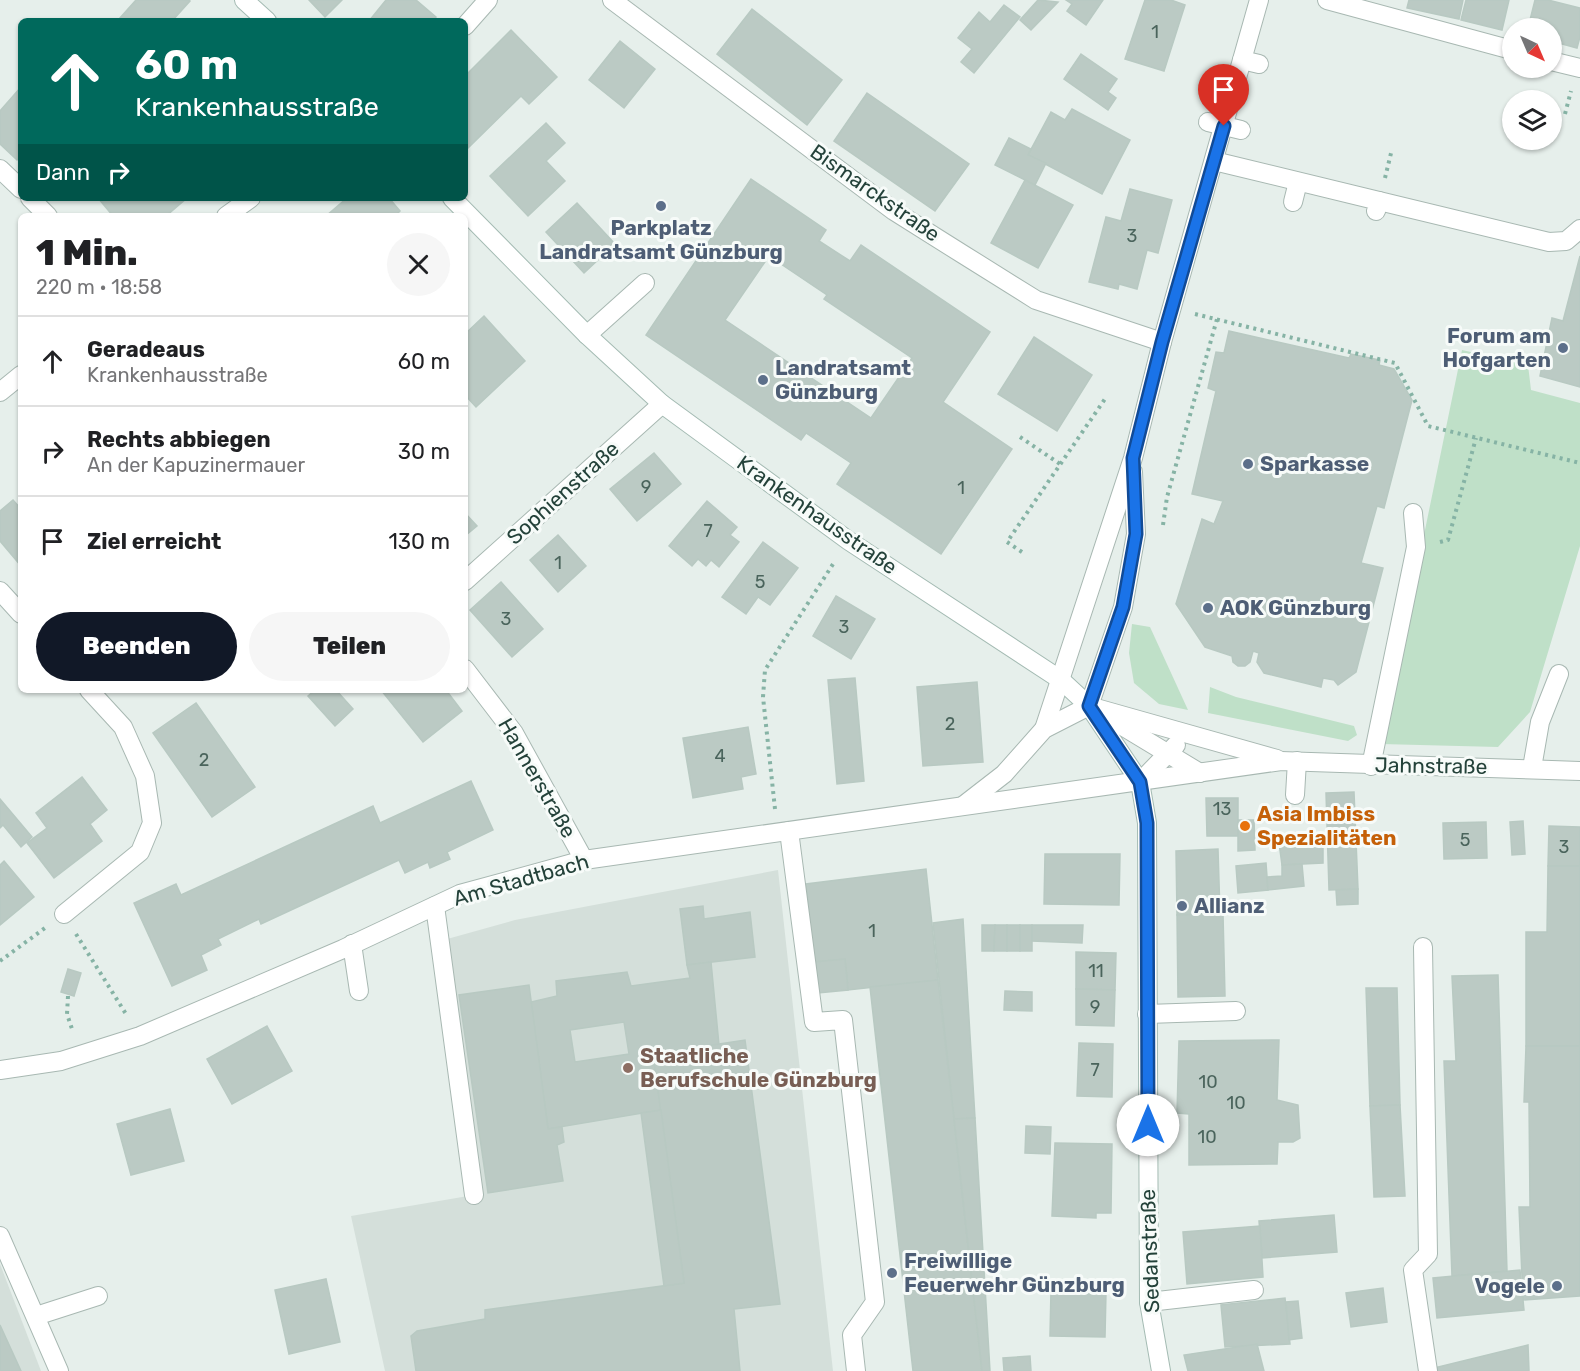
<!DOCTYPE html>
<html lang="de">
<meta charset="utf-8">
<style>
:root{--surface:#fff;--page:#f6f6f6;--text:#202124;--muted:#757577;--line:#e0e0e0;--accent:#111827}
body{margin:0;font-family:Rubik,sans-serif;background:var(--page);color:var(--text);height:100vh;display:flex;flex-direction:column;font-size:22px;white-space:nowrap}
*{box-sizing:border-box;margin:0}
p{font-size:20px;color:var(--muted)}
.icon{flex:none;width:33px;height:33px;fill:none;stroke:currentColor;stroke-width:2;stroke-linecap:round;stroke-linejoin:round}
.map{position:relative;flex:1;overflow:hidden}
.sheet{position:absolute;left:18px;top:213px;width:450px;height:480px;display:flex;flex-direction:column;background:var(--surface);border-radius:9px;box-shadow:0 2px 4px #0004}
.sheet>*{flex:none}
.hud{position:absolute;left:18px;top:18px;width:450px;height:183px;border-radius:9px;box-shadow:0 2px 4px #0004;background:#00695c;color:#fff;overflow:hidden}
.needle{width:39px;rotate:136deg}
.buttons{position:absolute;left:1502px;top:18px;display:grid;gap:12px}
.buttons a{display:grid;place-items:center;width:60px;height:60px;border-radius:50%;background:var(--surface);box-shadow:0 2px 4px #0004;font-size:30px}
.pin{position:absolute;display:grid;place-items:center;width:51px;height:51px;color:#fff;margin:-62px -26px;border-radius:50% 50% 50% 0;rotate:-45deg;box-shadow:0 0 6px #0007}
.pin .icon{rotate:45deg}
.me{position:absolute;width:66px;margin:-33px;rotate:0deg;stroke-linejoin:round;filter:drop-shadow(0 0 4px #0008)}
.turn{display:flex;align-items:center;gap:21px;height:126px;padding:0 18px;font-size:27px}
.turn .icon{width:78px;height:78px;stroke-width:2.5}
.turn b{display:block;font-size:42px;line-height:51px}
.then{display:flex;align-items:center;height:57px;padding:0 18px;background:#0003;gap:12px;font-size:22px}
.round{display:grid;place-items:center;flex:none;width:63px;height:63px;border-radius:32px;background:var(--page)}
.overview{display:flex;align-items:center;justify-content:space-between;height:102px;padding:0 18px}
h1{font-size:36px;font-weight:800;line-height:45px}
.button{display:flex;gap:12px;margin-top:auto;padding:12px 18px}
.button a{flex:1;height:69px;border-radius:36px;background:var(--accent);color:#fff;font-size:24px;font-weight:800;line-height:69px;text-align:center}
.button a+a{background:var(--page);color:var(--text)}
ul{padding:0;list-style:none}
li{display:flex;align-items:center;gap:18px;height:90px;padding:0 18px;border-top:2px solid var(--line)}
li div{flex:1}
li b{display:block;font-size:22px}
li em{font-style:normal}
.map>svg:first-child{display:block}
.built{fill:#d4dfda}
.green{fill:#bfe0c8}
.building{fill:#bbcac4;stroke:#b8c9c2;stroke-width:1.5;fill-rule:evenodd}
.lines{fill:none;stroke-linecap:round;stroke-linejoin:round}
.lane-casing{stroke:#a8b8b2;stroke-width:20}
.street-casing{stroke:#a8b8b2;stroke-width:20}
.secondary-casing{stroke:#a4bbb3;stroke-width:20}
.path{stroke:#86b3a5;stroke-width:4;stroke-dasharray:3 4.5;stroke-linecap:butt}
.lane{stroke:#fff;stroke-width:18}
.street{stroke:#fff;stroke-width:18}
.secondary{stroke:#fff;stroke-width:18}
.route-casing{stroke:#114b97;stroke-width:15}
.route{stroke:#1a73e8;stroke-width:10}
.service-dot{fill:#5c6f8a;stroke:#f7fbf9;stroke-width:2}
.food-dot{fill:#e8710a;stroke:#f7fbf9;stroke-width:2}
.education-dot{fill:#8d6e63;stroke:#f7fbf9;stroke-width:2}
.labels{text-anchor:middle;stroke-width:6;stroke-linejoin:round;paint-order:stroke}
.number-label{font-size:18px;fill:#4a645c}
.street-label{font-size:21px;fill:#24423a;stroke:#f7fbf9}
.service-label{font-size:21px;font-weight:bold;fill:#4e5e75;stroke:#f7fbf9;text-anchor:start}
.food-label{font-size:21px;font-weight:bold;fill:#c56008;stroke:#f7fbf9;text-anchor:start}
.education-label{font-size:21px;font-weight:bold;fill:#785e54;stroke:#f7fbf9;text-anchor:start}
</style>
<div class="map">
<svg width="1580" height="1371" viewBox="0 0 1580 1371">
<rect width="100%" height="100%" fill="#e6efeb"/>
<g class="built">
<path d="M778,870L833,1371H385L351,1216L474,1195L440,941L515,920Z"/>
<path d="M0,1264L41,1371H0Z"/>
</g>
<g class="green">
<path d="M1462,350L1528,365L1531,390L1580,403V546L1530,712L1498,747L1381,744Z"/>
<path d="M1132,624L1150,627L1188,710L1159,704L1134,683L1129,653Z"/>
<path d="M1210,687L1236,697L1354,726L1357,735L1348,741L1208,713Z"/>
</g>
<g class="building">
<path d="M136,0H189L190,1L172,21H124L120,18Z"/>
<path d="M309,0H342L325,17Z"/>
<path d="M386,0H416L436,17L432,21H369Z"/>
<path d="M1038,0L1058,2L1031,30L1020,20Z"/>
<path d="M1066,0H1103L1086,25L1067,11L1072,4Z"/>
<path d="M1145,0H1171L1185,5L1164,71L1125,59Z"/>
<path d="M1409,0H1463L1459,19L1407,8Z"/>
<path d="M1466,0H1509L1502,30L1461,20Z"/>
<path d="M1535,0H1548L1580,8V37L1577,48L1551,41V28H1528Z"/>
<path d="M1004,5L1020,17L974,73L961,62L972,49L958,38L979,12L990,22Z"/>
<path d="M752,9L842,80L807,125L717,54Z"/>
<path d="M511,30L557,77L529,104L521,96L465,151V76Z"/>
<path d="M620,41L655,69L624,108L589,80Z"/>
<path d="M1081,54L1117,79L1108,92L1116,98L1108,110L1064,79Z"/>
<path d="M21,87V156L17,160L0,144V111Z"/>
<path d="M867,93L969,164L935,211L834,141Z"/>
<path d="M1072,109L1130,140L1102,194L1028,155L1051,112L1065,120Z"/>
<path d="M546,123L565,143L546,161L565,181L528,216L490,176Z"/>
<path d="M1009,138L1031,149L1028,155L1046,163L1035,185L995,165Z"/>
<path d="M751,179L826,230L819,241L850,261L861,245L990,332L943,402L1012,449L941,554L837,484L851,463L806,433L801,440L646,335ZM769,256L827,295L824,299L912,358L871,418L725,320Z"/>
<path d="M1025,180L1073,205L1038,268L991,243Z"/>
<path d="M1130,189L1172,200L1158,253L1147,250L1137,289L1119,284L1118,289L1089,282L1106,217L1121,221Z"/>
<path d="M98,198H187L166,216H113Z"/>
<path d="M347,198H389L400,211L395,216H326Z"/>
<path d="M577,203L615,244L584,273L546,232Z"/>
<path d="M1580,256V387L1540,376L1552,318L1563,321Z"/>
<path d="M484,316L525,361L476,407L465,395V334Z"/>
<path d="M1229,331L1349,358L1351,354L1380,360L1379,365L1394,369L1412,400L1384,508L1377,506L1361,563L1383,568L1356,672L1338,685L1334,680L1323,678L1321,687L1264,673L1257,662L1259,653L1253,651L1250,662L1245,666H1238L1233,662L1232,656L1205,647L1176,604L1202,519L1214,524L1223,501L1192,494L1216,391L1208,388L1216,352L1224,353Z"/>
<path d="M1034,337L1092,375L1057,431L998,394Z"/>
<path d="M654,453L681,484L637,521L610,489Z"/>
<path d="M13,500L21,509V566L0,541V511Z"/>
<path d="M707,501L737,527L730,535L739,542L719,567L711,560L706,566L698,559L692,566L669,546Z"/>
<path d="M465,513L477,526L465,536Z"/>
<path d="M558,535L586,566L558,592L530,560Z"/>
<path d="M763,542L798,568L770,605L758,597L746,614L722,597Z"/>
<path d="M501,582L543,629L512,657L470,610Z"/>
<path d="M836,596L875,619L851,659L813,636Z"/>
<path d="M855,678L864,781L837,784L828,680Z"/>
<path d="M977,682L983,762L923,766L917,687Z"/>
<path d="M315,690H336L353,709L335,726L308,696Z"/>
<path d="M381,690H446L462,711L423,742Z"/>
<path d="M196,703L255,787L212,817L153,733Z"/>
<path d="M748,727L756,774L741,777L743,789L693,798L683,738Z"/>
<path d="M82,777L107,810L90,824L102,841L54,878L27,843L47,828L36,813Z"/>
<path d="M471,781L493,830L447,852L450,859L430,868L428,862L405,873L399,860L261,924L259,919L218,939L221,945L201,955L207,970L172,986L134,903L176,884L181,895L373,806L380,823Z"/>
<path d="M1354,792L1358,889L1329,890L1326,793Z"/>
<path d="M1206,798H1238V836H1207Z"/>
<path d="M0,799L32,837L21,847L3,825L0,828Z"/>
<path d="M1238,820H1254L1255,850L1238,851Z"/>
<path d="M1523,821L1525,854L1512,855L1510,822Z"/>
<path d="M1486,822L1487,858L1444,859L1443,823Z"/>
<path d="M1549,826L1580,827V866H1548Z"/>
<path d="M1323,838V863L1282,865L1279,843Z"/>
<path d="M1218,849L1220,914L1177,915L1176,851Z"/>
<path d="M1045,854H1120L1119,905L1044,904Z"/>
<path d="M4,861L34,897L0,925V865Z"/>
<path d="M1266,863L1268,890L1238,893L1236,866Z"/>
<path d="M1302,864L1304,886L1268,890L1267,877L1282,876V865Z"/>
<path d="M1548,866H1580V1046H1526V932H1547Z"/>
<path d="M926,869L938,980L848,990L845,959L814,962L806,884Z"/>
<path d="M1358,889V904L1337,905L1336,890Z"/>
<path d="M703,906L704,919L750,912L755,957L687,965L680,909Z"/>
<path d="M1223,914L1225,996L1178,997L1177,915Z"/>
<path d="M963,919L975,1118L954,1119L933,923Z"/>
<path d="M982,925H995L994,951H982Z"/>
<path d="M995,925H1007V951H994Z"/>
<rect x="1007" y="925" width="13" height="26"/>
<rect x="1020" y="925" width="12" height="26"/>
<path d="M1032,925H1083L1082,943L1032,941Z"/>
<path d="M1076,952L1116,953L1115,990L1076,989Z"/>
<path d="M845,959L848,990L818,993L814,962Z"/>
<path d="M711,962L719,1045L653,1054L661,1110L548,1129L531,1002L557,996L556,981L627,972L631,986L690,978L687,965ZM624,1022L629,1054L575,1062L570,1030Z"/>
<path d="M68,969L81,973L74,996L61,992Z"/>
<path d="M1498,975L1507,1271L1452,1276L1444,1061H1456L1452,976Z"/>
<path d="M938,980L954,1119L982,1371H913L870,987Z"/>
<path d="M529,985L548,1129L562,1127L564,1142L557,1145L563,1181L488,1193L459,995Z"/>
<path d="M1366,988H1397L1400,1105L1370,1106Z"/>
<path d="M1076,989L1115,990L1114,1026L1076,1025Z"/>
<path d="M1005,991L1032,992V1011L1004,1010Z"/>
<path d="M267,1026L292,1071L232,1104L207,1059Z"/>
<path d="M745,1040L780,1304L734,1309L740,1371H416L411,1336L417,1331L485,1319V1310L684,1283L653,1054Z"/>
<path d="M1279,1040L1277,1100L1298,1105L1300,1138L1293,1142H1278L1277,1164L1189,1165V1114L1177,1113L1179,1041Z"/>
<path d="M1079,1043L1113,1044L1112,1097L1077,1096Z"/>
<path d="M1526,1046H1580V1296L1523,1300L1519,1207H1530L1529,1102H1524Z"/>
<path d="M1400,1105L1405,1196L1374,1197L1370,1106Z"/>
<path d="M170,1109L184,1161L131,1175L117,1124Z"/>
<path d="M661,1110L684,1283L664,1286L641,1113Z"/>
<path d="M975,1118L990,1371H982L954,1119Z"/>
<path d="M1026,1126L1051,1127L1050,1154L1025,1153Z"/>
<path d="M1055,1143L1112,1144L1111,1213H1096V1218L1052,1216Z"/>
<path d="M1334,1215L1337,1252L1262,1258L1259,1221Z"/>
<path d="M1260,1226L1263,1277L1187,1284L1183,1232Z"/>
<path d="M1520,1270L1524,1310L1437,1318L1433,1278Z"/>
<path d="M326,1279L340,1342L289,1354L275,1290Z"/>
<path d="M1060,1281H1096L1095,1291L1106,1292L1105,1337L1050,1336L1051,1290H1060Z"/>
<path d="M1383,1288L1387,1322L1351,1327L1346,1293Z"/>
<path d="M1285,1298L1290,1344L1225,1347L1221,1305Z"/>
<path d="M1298,1301L1302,1338L1289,1340L1286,1302Z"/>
<path d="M0,1325L21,1371H0Z"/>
<path d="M1257,1344L1264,1371H1188L1184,1355Z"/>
<path d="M1528,1345L1529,1371H1435L1434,1368Z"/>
<path d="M1030,1356L1031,1371H1004L1003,1358Z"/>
</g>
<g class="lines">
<defs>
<g id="lane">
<path d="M1242,60L1259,64"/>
<path d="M1208,122L1241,130"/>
<path d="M1214,161L1379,201L1376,211"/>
<path d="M1379,201L1549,242L1566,241L1580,229"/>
<path d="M1293,202L1298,182"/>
<path d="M587,335L645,283"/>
<path d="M1371,766L1416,547L1413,513"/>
<path d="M1532,768L1540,722L1559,674"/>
<path d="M1295,795L1297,761"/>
<path d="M789,831L814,1022L843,1020L875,1302L852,1335L856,1371"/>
<path d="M435,906L474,1195"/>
<path d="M352,944L359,991"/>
<path d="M1423,947L1428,1254L1413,1270L1428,1371"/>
<path d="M1147,1014L1236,1011"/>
<path d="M1149,1302L1254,1290"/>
<path d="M36,1316L98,1296"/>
</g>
<g id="street">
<path d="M612,0L894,211L964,255L1036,300L1162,342"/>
<path d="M1327,0L1512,50"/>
<path d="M465,26L488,0"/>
<path d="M1551,61L1580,68"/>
<path d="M0,169L21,189"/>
<path d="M30,198L48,216"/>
<path d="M226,216L251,198"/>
<path d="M0,392L21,375"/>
<path d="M465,581L662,404"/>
<path d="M0,591L21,614"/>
<path d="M465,669L514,733L584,860"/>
<path d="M1089,706L1123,607L1136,534L1133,472"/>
<path d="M1089,706L1277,759"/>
<path d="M1114,721L1200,773"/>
<path d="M1044,729L1133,458L1162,342L1259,0"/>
<path d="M1140,782L1176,745"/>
<path d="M964,805L1004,774L1044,729L1089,706"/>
<path d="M64,914L140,852L152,823L145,776L123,727L89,690"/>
<path d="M0,1070L61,1061L140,1036L343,949L460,894L584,860L1281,761L1580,771"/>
<path d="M0,1236L59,1371"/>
</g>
<g id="secondary">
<path d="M244,0L267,21"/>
<path d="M452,198L587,335L662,404L849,541L1061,680L1089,706L1140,782L1147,823L1149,1302L1161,1371"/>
</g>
</defs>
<use href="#lane" class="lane-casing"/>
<use href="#street" class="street-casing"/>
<use href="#secondary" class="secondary-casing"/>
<g class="path">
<path d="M1565,114L1571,91"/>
<path d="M1385,178L1392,149"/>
<path d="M1195,314L1395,363L1428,426L1580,463"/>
<path d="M1020,437L1060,464"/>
<path d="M1163,525L1167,497L1217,319"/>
<path d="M1440,542L1448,540L1476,438"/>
<path d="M1022,552L1007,542L1105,399"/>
<path d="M775,809L763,697L765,670L835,561"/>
<path d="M76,934L126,1014"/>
<path d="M0,961L45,928"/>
<path d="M68,996L67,1014L73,1032"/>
</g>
<use href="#lane" class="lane"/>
<use href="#street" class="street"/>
<use href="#secondary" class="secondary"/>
</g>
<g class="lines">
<defs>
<path id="route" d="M1148,1125L1147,823L1140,782L1089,706L1123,607L1136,534L1133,458L1162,342L1224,126"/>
</defs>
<use href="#route" class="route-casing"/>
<use href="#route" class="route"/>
</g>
<g class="service-dot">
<circle cx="661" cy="206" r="6"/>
<circle cx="1563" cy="348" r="6"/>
<circle cx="763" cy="380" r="6"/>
<circle cx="1248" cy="464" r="6"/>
<circle cx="1208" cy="608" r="6"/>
<circle cx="1182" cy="906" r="6"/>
<circle cx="892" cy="1273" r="6"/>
<circle cx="1557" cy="1286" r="6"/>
</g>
<circle class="food-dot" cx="1245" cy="826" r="6"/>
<circle class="education-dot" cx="628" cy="1068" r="6"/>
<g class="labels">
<g class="number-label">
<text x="1155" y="38">1</text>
<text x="1132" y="242">3</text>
<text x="646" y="493">9</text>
<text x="961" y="494">1</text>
<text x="708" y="537">7</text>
<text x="558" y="569">1</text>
<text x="760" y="588">5</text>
<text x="506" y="625">3</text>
<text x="844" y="633">3</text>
<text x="950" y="730">2</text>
<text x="720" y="762">4</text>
<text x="204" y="766">2</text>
<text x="1222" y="815">13</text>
<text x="1465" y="846">5</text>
<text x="1564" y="853">3</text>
<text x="872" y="937">1</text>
<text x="1096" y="977">11</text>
<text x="1095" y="1013">9</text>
<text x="1095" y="1076">7</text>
<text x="1208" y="1088">10</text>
<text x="1236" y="1109">10</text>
<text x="1207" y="1143">10</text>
</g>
<g class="street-label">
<text transform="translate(875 193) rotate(35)" y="7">Bismarckstraße</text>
<text transform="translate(563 493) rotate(-42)" y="7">Sophienstraße</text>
<text transform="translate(817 515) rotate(35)" y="7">Krankenhausstraße</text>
<text transform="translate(1431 766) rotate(1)" y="7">Jahnstraße</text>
<text transform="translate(537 778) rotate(60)" y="7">Hannerstraße</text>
<text transform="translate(521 880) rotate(-16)" y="7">Am Stadtbach</text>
<text transform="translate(1150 1251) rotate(-92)" y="7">Sedanstraße</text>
</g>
<g class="service-label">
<text x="661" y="235" text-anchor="middle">Parkplatz<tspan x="661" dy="24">Landratsamt Günzburg</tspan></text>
<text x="1551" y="343" text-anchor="end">Forum am<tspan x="1551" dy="24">Hofgarten</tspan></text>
<text x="775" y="375">Landratsamt<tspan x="775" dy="24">Günzburg</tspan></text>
<text x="1260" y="471">Sparkasse</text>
<text x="1220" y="615">AOK Günzburg</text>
<text x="1194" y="913">Allianz</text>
<text x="904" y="1268">Freiwillige<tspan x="904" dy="24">Feuerwehr Günzburg</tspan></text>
<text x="1545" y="1293" text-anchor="end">Vogele</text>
</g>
<g class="food-label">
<text x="1257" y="821">Asia Imbiss<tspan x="1257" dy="24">Spezialitäten</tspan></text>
</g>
<g class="education-label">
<text x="640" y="1063">Staatliche<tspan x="640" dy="24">Berufschule Günzburg</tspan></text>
</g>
</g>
</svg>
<div class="buttons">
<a><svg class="needle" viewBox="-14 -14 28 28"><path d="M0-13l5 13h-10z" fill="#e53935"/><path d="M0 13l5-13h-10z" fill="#757577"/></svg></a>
<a><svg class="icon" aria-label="layers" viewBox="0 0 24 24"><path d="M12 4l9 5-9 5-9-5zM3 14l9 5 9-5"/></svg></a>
</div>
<div class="pin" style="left:1224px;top:126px;background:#d93025"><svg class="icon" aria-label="arrive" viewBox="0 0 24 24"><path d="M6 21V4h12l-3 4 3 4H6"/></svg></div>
<svg class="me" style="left:1148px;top:1125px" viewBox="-20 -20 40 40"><circle r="19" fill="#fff"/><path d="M0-13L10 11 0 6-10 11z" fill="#1a73e8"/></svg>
<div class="hud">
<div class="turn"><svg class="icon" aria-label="ahead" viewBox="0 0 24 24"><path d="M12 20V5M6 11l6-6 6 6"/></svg><div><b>60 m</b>Krankenhausstraße</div></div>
<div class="then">Dann<svg class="icon" aria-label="right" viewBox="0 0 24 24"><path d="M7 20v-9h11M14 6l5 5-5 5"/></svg></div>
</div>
<section class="sheet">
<div class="overview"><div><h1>1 Min.</h1><p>220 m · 18:58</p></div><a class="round"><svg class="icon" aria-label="close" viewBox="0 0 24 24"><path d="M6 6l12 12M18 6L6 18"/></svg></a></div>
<ul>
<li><svg class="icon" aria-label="ahead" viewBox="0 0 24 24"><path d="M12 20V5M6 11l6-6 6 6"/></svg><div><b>Geradeaus</b><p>Krankenhausstraße</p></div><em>60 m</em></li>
<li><svg class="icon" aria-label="right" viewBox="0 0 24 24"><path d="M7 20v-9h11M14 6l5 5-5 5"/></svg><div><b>Rechts abbiegen</b><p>An der Kapuzinermauer</p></div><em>30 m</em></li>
<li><svg class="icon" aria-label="arrive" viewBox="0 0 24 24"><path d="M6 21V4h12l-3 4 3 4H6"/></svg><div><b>Ziel erreicht</b></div><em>130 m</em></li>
</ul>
<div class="button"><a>Beenden</a><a>Teilen</a></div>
</section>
</div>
